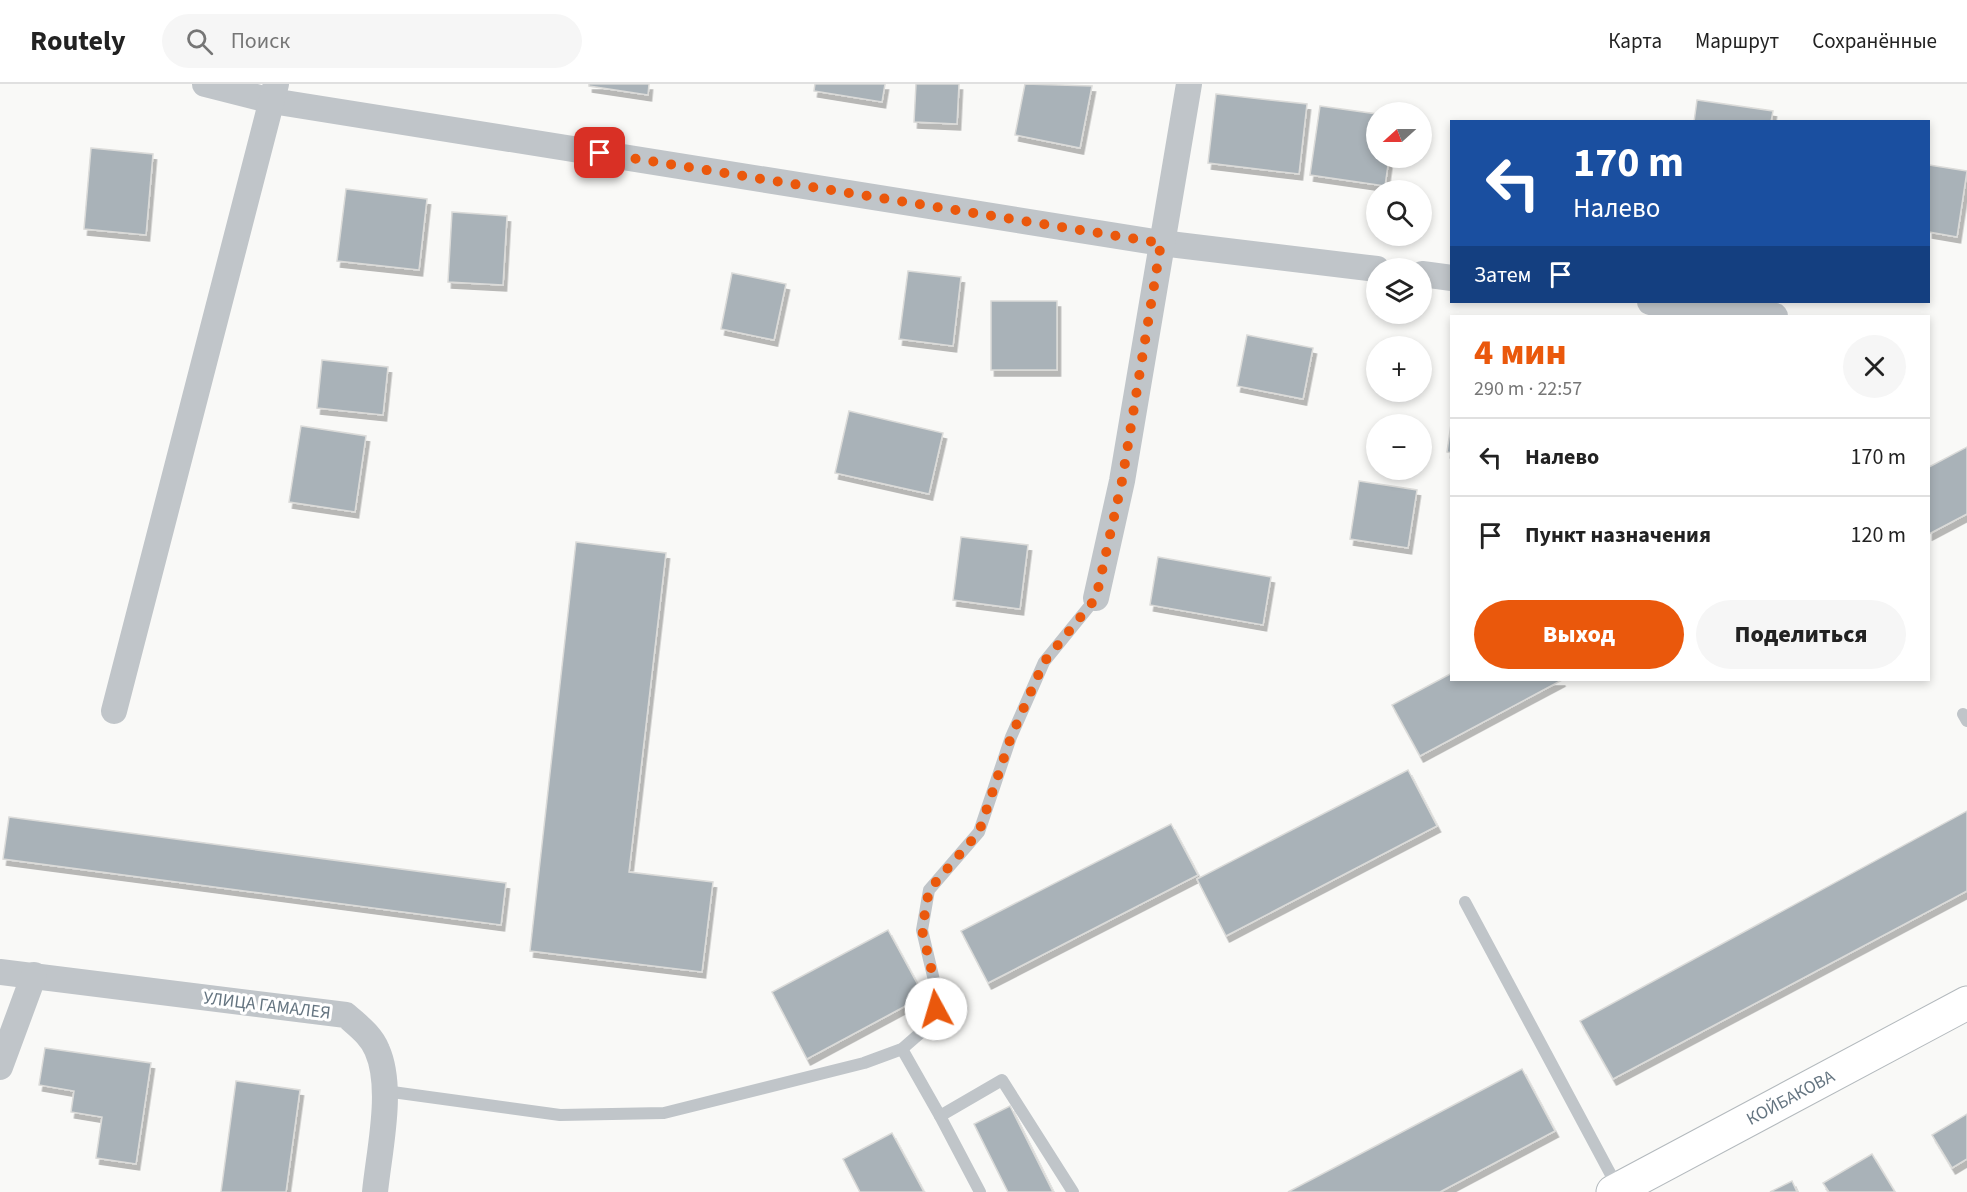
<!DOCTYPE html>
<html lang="ru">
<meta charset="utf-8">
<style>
:root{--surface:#fff;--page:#f6f6f6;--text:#222;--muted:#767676;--line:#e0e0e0;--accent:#ea580c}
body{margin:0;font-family:"Source Sans 3",sans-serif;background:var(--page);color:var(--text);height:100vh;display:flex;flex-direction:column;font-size:22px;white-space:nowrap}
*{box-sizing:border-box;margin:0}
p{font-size:20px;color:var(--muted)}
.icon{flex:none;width:33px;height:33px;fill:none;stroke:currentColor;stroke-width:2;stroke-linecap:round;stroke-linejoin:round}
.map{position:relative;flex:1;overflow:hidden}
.panel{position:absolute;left:1450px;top:231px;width:480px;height:366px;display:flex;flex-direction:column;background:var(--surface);border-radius:0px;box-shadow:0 3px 9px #0003}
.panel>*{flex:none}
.top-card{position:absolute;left:1450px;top:36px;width:480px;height:183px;border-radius:0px;box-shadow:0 3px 9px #0003;background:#1a4fa0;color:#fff;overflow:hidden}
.needle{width:39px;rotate:249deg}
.controls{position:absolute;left:1366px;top:18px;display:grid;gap:12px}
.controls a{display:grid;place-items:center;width:66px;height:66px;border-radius:50%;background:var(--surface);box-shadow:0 3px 9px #0003;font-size:30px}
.pin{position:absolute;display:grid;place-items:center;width:51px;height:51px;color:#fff;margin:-26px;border-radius:12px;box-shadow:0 3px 9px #0006}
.me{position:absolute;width:66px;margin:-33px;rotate:354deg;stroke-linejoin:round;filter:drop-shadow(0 0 4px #0008)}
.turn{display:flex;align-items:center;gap:21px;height:126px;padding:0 24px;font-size:27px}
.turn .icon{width:78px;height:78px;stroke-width:2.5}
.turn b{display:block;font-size:42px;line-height:51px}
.then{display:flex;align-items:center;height:57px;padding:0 24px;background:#0003;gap:12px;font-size:22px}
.round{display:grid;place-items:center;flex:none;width:63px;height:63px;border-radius:32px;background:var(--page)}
.headline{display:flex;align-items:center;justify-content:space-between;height:102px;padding:0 24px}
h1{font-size:36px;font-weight:800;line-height:45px;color:var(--accent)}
.action{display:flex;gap:12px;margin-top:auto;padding:12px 24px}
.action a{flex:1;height:69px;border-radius:36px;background:var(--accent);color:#fff;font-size:24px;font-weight:800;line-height:69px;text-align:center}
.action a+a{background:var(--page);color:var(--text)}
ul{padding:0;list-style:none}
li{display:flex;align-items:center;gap:18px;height:78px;padding:0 24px;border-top:2px solid var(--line)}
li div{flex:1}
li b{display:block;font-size:22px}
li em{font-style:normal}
header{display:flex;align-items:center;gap:36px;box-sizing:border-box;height:84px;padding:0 30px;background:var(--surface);border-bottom:2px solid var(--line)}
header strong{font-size:28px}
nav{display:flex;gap:33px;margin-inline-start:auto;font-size:21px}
.search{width:420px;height:54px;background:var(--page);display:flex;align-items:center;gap:15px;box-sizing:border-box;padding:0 21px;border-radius:33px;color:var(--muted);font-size:22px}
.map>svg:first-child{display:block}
.building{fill:#a9b2b8;stroke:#dbdbd9;stroke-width:1.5;filter:url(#shadow)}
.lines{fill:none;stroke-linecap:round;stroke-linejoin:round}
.secondary-casing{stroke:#b3b9bd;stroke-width:35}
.lane{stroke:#c0c5c9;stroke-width:12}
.street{stroke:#c0c5c9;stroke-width:26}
.secondary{stroke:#fff;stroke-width:33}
.route{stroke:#ea580c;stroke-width:10;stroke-dasharray:0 18}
.labels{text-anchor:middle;stroke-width:6;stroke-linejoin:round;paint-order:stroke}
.street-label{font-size:18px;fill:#657581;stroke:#fff}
</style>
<header>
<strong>Routely</strong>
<div class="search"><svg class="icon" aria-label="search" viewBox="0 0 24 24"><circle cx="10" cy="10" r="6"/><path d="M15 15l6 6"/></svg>Поиск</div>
<nav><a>Карта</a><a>Маршрут</a><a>Сохранённые</a></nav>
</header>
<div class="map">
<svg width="1967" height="1108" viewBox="0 0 1967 1108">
<defs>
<filter id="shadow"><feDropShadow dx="3.5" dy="6" stdDeviation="0" flood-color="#0004"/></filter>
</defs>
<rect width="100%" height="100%" fill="#f9f9f7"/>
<g class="building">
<path d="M589,0H649L648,11L589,2Z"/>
<path d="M815,0H885L882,18L814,7Z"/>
<path d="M916,0H959L957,40L914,38Z"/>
<path d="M1025,0L1092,2L1080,64L1015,51Z"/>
<path d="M1216,10L1307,20L1299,90L1208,79Z"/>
<path d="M1697,16L1773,27L1771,38H1694Z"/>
<path d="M1320,22L1377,30V74H1389L1385,102L1310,91Z"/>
<path d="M91,64L153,70L146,151L84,145Z"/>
<path d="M1929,81L1967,87L1957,153L1929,148Z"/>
<path d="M346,105L427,115L419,186L337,177Z"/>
<path d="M452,128L507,132L503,201L448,198Z"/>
<path d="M908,187L961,193L953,262L899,255Z"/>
<path d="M732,189L786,200L774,256L721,245Z"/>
<rect x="991" y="217" width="66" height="69"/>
<path d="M1247,251L1313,264L1303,315L1237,302Z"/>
<path d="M322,276L388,283L383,331L317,324Z"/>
<path d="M849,327L943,349L929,410L835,389Z"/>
<path d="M1452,333V369L1447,368Z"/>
<path d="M301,342L366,352L355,428L289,418Z"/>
<path d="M1967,363V430L1929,450V383Z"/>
<path d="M1359,397L1417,406L1408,464L1350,455Z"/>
<path d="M961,453L1028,461L1020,525L953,516Z"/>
<path d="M576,458L666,469L629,788L713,798L702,888L530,867Z"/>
<path d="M1158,473L1271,493L1263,541L1150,521Z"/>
<path d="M1452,589V596H1562L1420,672L1392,621Z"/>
<path d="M1408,686L1437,742L1226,852L1197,795Z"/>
<path d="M1967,727V807L1613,995L1580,937Z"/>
<path d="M9,733L506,799L501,841L3,775Z"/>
<path d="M1171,740L1198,791L988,899L961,847Z"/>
<path d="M888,846L924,912L807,975L772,908Z"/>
<path d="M45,964L151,979L136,1080L96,1074L102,1033L71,1028L74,1007L39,1001Z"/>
<path d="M1522,985L1555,1047L1440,1108H1288Z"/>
<path d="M236,997L300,1006L286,1108H221Z"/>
<path d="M1010,1022L1053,1108H1008L974,1040Z"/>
<path d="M1967,1030V1075L1952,1084L1932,1051Z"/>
<path d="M892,1049L924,1108H860L843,1075Z"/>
<path d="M1872,1070L1895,1108H1829L1823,1099Z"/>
<path d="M1792,1097L1797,1108H1770Z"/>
</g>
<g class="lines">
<defs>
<g id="secondary">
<path id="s1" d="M1613,1108L1967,919"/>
</g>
</defs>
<use href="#secondary" class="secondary-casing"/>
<g class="lane">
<path d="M1963,630L1967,637"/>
<path d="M1465,818L1618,1104"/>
<path d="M902,965L940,1032"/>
<path d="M385,1007L560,1031L664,1029L864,979L902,965L934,937L938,913L922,846L929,806L979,748L1011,653L1044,578L1096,514"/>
<path d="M980,1108L940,1032L1002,996L1073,1108"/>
</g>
<g class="street">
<path d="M205,0L272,17L1161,159L1377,185"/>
<path d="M1422,190L1452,194"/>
<path d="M1650,218L1775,232"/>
<path d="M1096,514L1122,397L1189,0"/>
<path d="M114,627L276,0"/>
<path d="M0,888L346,931C358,942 371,951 377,966C394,1004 379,1067 375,1108"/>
<path d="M0,983L34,891"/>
</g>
<use href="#secondary" class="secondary"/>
</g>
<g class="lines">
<path class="route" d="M600,69L1161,159L1122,397L1096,514L1044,578L1011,653L979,748L929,806L922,846L938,913L936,925"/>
</g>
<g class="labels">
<g class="street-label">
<text transform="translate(267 921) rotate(7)" y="6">УЛИЦА ГАМАЛЕЯ</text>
<text dy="6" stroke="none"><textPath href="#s1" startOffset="201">КОЙБАКОВА</textPath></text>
</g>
</g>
</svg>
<div class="controls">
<a><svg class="needle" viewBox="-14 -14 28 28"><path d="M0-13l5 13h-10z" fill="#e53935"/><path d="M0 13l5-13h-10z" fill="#767676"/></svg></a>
<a><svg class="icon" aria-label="search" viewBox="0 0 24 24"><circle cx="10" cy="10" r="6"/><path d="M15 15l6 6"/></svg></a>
<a><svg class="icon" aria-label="layers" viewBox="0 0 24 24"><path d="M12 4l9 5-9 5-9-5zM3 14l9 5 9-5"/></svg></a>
<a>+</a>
<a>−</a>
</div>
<div class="pin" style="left:600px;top:69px;background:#d93025"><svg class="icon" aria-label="arrive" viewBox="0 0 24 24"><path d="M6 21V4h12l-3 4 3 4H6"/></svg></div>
<svg class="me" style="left:936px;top:925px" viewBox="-20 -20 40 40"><circle r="19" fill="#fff"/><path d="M0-13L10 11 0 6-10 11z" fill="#ea580c"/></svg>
<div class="top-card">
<div class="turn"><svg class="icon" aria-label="left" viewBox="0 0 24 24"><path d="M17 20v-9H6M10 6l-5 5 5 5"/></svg><div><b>170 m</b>Налево</div></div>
<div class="then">Затем<svg class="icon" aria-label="arrive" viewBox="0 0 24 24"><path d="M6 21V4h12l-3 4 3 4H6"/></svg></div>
</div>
<section class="panel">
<div class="headline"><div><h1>4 мин</h1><p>290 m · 22:57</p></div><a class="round"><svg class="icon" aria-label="close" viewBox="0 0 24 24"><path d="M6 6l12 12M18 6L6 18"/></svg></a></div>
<ul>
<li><svg class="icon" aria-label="left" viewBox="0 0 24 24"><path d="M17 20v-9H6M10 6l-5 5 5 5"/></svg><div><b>Налево</b></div><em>170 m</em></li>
<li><svg class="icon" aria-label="arrive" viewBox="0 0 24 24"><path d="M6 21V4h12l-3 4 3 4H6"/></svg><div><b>Пункт назначения</b></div><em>120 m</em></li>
</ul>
<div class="action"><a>Выход</a><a>Поделиться</a></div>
</section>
</div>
